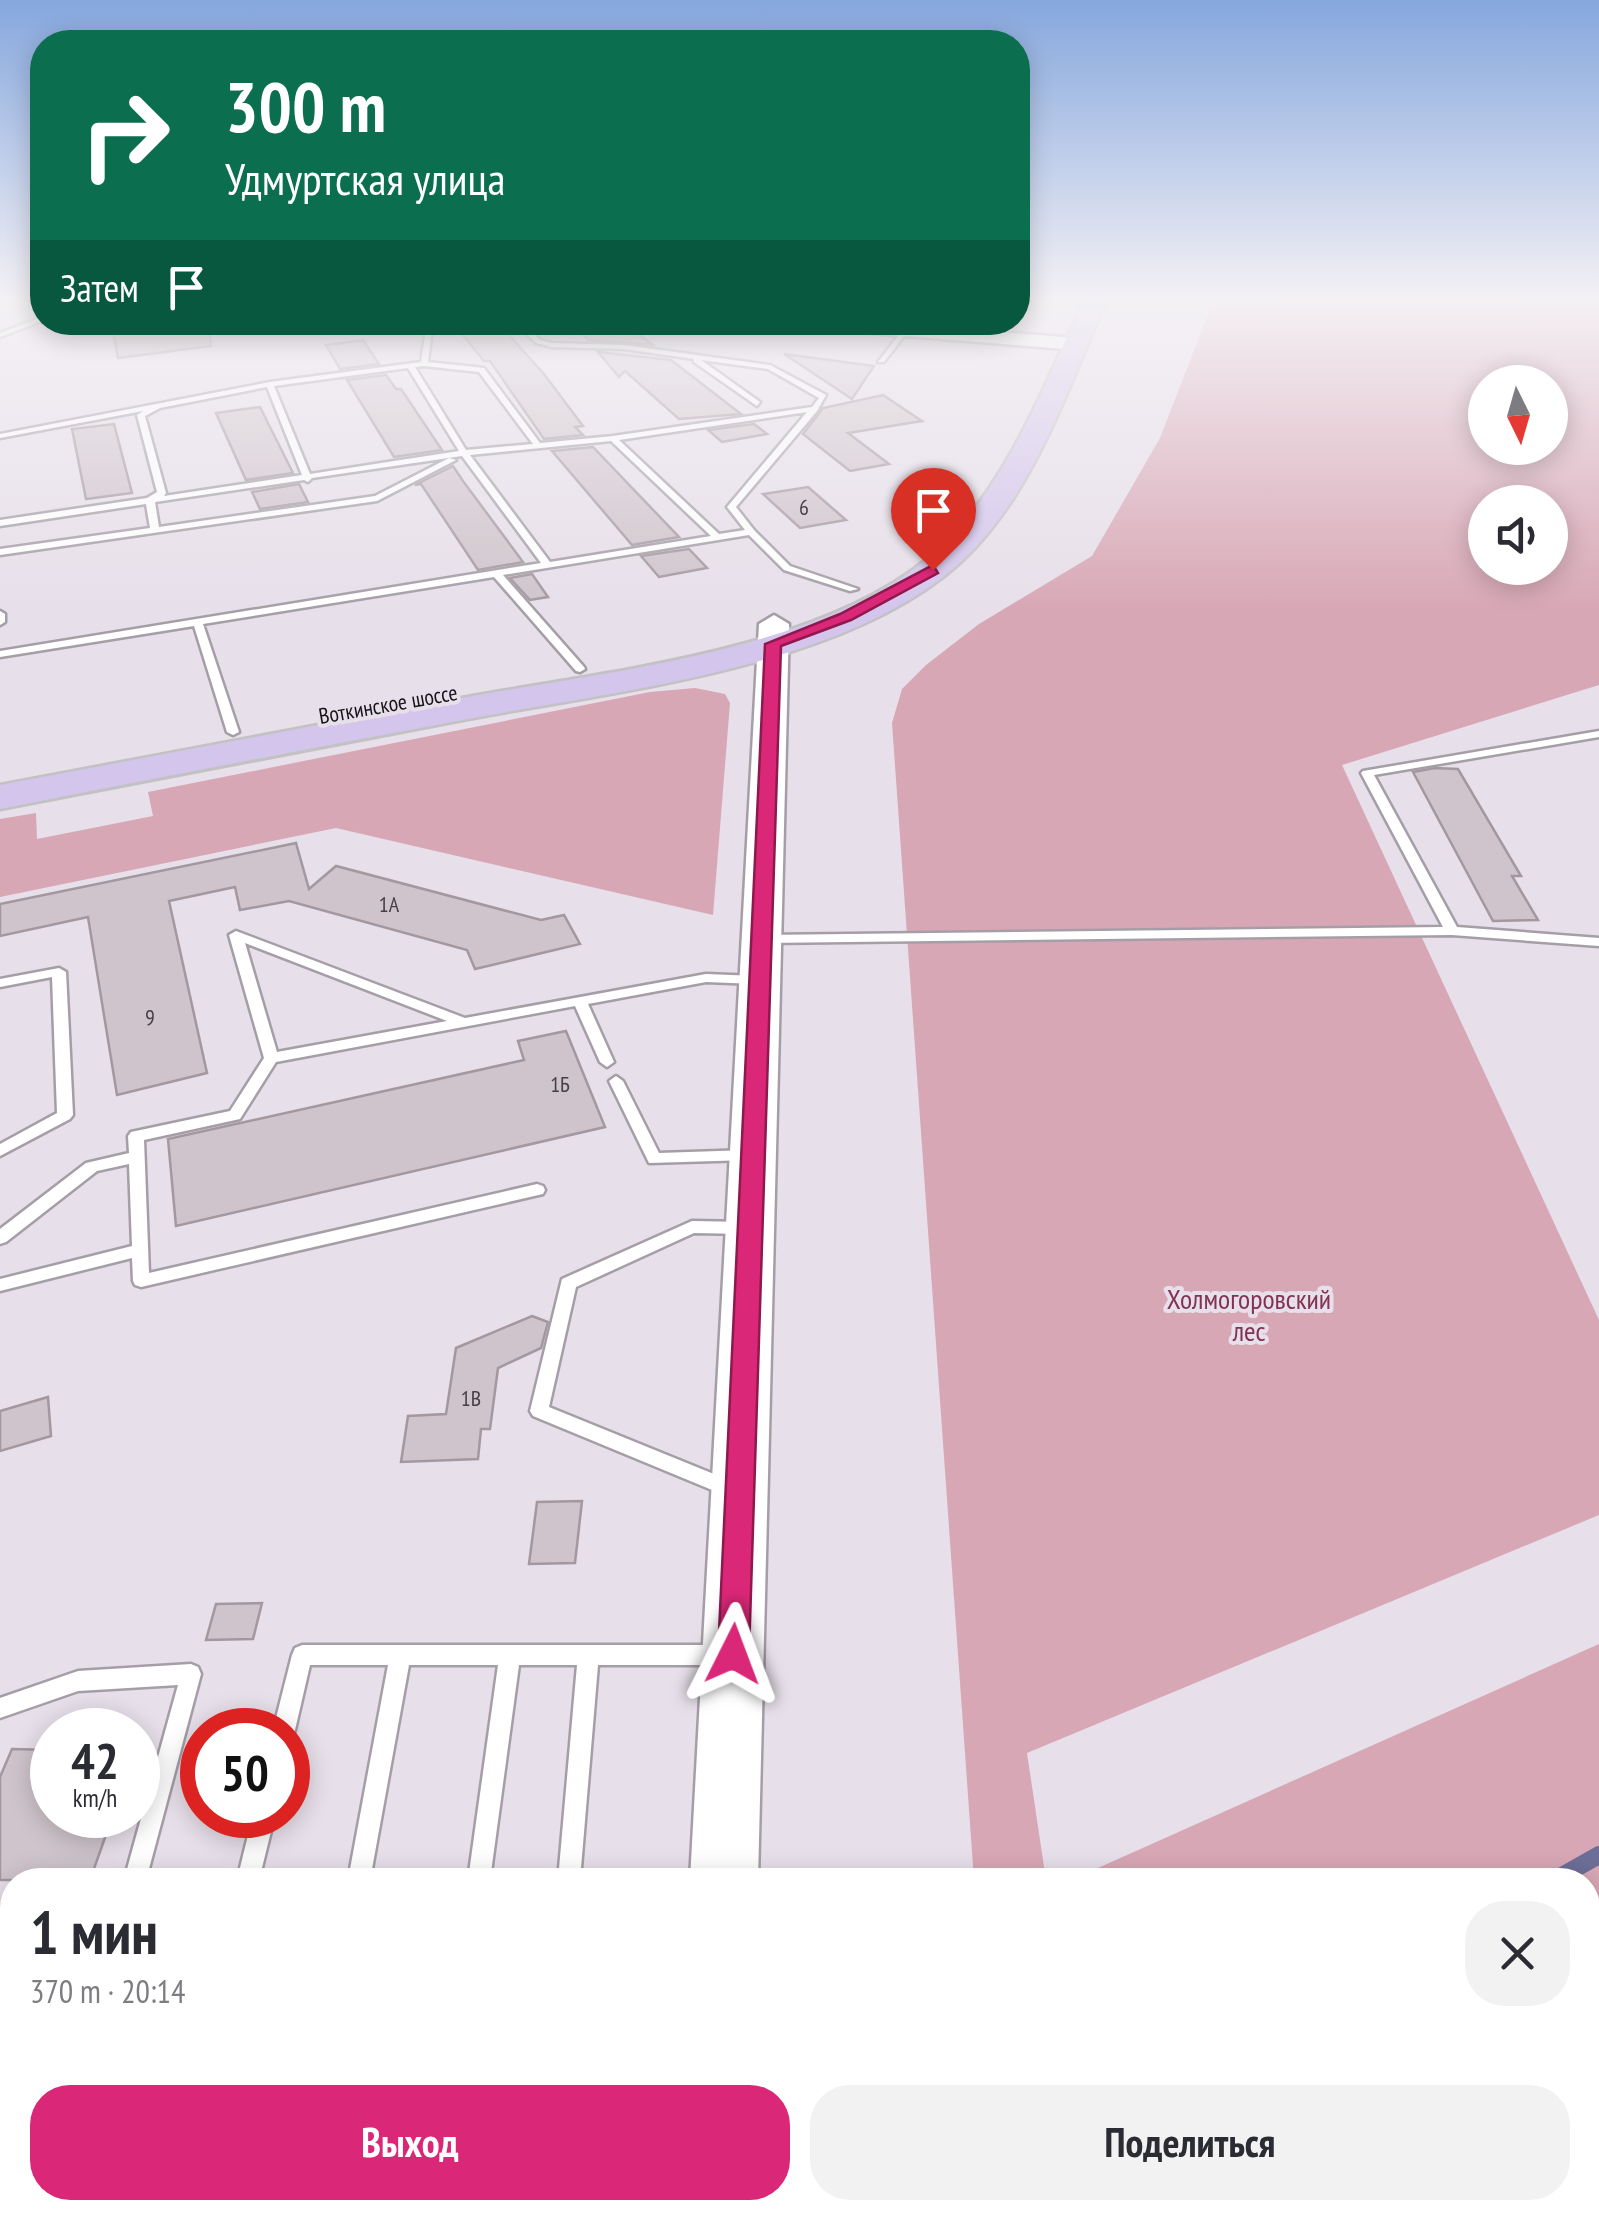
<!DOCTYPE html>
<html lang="ru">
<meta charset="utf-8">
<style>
:root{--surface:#fff;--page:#f2f2f3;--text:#2b2b33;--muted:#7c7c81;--accent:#db2777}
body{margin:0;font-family:"PT Sans Narrow",sans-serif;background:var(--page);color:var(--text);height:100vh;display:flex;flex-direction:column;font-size:38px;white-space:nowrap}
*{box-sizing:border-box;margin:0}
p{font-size:32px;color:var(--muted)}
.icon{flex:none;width:55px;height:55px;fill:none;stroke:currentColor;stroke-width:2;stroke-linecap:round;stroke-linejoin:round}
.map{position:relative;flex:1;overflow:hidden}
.panel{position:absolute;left:0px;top:1868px;width:1600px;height:352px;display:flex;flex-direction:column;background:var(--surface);border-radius:40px 40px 0 0;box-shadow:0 5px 25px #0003}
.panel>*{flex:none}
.guide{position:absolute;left:30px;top:30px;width:1000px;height:305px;border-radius:40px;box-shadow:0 5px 25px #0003;background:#0b6e4f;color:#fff;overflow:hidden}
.needle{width:65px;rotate:175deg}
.controls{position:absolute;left:1468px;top:365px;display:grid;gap:20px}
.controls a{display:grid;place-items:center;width:100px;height:100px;border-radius:50%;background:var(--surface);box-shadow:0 5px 25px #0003;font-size:50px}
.speed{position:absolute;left:30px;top:1708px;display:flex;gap:20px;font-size:50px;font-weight:700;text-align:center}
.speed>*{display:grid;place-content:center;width:130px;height:130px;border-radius:50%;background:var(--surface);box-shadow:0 5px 25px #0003;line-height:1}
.speed small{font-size:25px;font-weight:400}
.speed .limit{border:15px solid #d22;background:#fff;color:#111}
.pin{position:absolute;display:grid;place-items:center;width:85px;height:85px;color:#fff;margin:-102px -42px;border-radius:50% 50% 50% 0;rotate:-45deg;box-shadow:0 0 10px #0007}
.pin .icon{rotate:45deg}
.me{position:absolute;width:110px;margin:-55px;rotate:3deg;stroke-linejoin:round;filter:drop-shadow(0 0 8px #0008)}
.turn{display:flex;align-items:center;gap:35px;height:210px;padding:0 30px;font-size:45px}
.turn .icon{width:130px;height:130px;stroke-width:2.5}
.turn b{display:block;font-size:70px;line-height:85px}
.then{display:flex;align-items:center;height:95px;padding:0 30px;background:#0003;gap:20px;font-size:38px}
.round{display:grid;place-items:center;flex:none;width:105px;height:105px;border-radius:40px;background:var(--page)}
.summary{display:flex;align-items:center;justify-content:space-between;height:170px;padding:0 30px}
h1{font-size:60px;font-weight:700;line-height:75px}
.action{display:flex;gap:20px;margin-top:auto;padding:20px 30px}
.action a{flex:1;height:115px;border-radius:40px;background:var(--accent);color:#fff;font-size:40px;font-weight:700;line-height:115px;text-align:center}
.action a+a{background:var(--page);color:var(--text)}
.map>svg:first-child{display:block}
.green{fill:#d8a7b5;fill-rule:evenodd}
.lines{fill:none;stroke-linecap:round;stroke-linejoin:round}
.stream{stroke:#6c6e97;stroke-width:18}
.building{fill:#cfc4cb;stroke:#a3989f;stroke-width:2.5}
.service-casing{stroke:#a69ea7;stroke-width:5}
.tertiary-casing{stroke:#a69ea7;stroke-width:5}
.secondary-casing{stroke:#a69ea7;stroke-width:5}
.primary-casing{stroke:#c3c2c3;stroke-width:5}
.service{fill:#fff;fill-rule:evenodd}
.tertiary{fill:#fff;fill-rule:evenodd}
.secondary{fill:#fff;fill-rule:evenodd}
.primary{fill:#d3c5ec;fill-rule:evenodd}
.route{fill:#db2777;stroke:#8e194d;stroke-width:2.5}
.labels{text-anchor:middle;stroke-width:8;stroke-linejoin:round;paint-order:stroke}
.number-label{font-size:22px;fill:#454045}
.far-street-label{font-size:22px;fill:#171418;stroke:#e7dfe9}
.park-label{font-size:28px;fill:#823351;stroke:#e7dfe9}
</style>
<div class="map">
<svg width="1599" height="2218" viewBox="0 0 1599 2218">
<rect width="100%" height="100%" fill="#e7dfe9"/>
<g class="green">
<path d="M1214,299H1599V685L1342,765L1599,1320V1515L1027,1753L1046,1880H974L892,723L902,689L926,665L979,624L1092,556L1160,438ZM1485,382H1550V448H1485ZM1485,502H1550V568H1485Z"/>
<path d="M695,688L725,694L730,703L713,915L336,828L0,897V819L36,813L37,839L153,816L148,792L650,692Z"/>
<path d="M1599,1644V2012L1588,2019V1880H1071Z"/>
<path d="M0,2004L12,2005V2208H440L449,2218H0Z"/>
<path d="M1010,2208H1280L1263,2218H1021Z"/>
</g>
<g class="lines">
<path class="stream" d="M1555,1880L1599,1855"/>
</g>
<g class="building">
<path d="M209,322L211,346L118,358L113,331Z"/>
<path d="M499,324L544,374L583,426L575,427L583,435L544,439L490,361H484L458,329Z"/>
<path d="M577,327L634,331L653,345L588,340Z"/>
<path d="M363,340L379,364L340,369L326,345Z"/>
<path d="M598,352L671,360L741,414L679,419L625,371L619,377Z"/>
<path d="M784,354L874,366L852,399Z"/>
<path d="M386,375L396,389H401L442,450L394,457L347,380Z"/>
<path d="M883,395L922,421L848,433L889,464L850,471L803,434L823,408Z"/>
<path d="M260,407L293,473L246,480L216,413Z"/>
<path d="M114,424L132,493L86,499L72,429Z"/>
<path d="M754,424L767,434L722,442L708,430Z"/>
<path d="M593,447L679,537L632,545L552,451Z"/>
<path d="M453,466L463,481L523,562L478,570L421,484L415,485Z"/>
<path d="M299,484L308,502L260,509L252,492Z"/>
<path d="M808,487L846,520L800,528L763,494Z"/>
<path d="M689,549L707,568L659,577L641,556Z"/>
<path d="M532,574L548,597L530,600L510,578Z"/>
<path d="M1435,768L1458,769L1521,876H1512L1538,920L1493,921L1413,772Z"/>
<path d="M296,843L309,889L336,866L541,920L564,915L580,944L475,969L467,950L289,901L240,910L235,887L169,901L207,1073L117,1095L88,917L0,936V904Z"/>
<path d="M566,1031L605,1127L176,1226L168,1139L524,1060L518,1041Z"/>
<path d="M532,1316L548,1322L541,1348L498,1368L490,1429H481L478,1459L401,1462L408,1416L446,1414L456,1348Z"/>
<path d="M48,1397L51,1436L0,1451V1411Z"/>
<path d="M582,1501L575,1563L529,1564L537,1502Z"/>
<path d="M262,1603L253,1639L206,1640L216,1604Z"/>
<path d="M12,1749L52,1750V1815H113L90,1880H0V1777Z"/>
</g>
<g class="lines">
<defs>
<g id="service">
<path d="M42,317V321L0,337V333Z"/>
<path d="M427,322H433L428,362L484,368L540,443L613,436L812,407L819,398L768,369L701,360L760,402L757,406L694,362V359L624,349L552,347L536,343L514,322H521L540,340L552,343L624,345L770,365L826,395L817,411L736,507L754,530L790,566L858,589L850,591L784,570L749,535L503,575L584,667L585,669L580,672L576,671L494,577L203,624L239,732L233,735L227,732L194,626L0,657V651L541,563L462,456L312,478L308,482L304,480L155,502L159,527L375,496L449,458L456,460L377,501L0,555V549L150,528L146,504L0,526V520L147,498L157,492L137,415L143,411L0,438V434L270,382L421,362ZM424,366L479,372L533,444L466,450L415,367ZM408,368L459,451L310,474L274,386ZM267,387L302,475L164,496L166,493L145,416L160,408ZM807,412L727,507L745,530L719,534L619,440ZM611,441L711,536L550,562L470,455Z"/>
<path d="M902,331L907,332L884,362H878Z"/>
<path d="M0,611L5,614V622L0,625Z"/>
<path d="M1599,731V737L1374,775L1457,927L1599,938V946L1452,935L764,943L757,939L764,935L1443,927L1361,773L1363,771Z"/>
<path d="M236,931L465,1018L706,974L756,976L763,980L756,984L706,982L588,1004L614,1062L607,1067L600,1062L575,1006L276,1062L240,1119L144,1140L149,1273L537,1184L543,1186L545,1190L543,1194L141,1287L135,1285L133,1281L132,1258L0,1291V1279L132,1246L129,1164L97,1171L6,1242L0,1244V1229L86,1163L129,1153L128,1136L131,1132L230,1111L264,1058L229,935ZM245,943L447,1021L277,1052Z"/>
<path d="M59,968L66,972L73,1115L70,1119L0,1156V1144L57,1113L52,977L0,987V979Z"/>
<path d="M616,1076L623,1081L659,1153L749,1150L757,1155L749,1160L649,1163L609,1081Z"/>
<path d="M692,1221L746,1222L752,1224L754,1228L752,1232L746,1234L694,1233L576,1287L549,1407L736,1483L738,1489L736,1495L729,1497L533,1416L530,1411L562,1279Z"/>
<path d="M302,1645H719L726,1648L729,1655L726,1662L719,1665H598L580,1880H558L577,1665H519L490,1880H468L498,1665H409L370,1880H348L388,1665H310L295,1730L292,1737L288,1739V1730H273L292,1655L295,1648Z"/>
<path d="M191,1664L198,1667L201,1674L146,1880H124L178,1685L78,1691L0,1718V1698L78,1671Z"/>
<path d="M253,1815H275L259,1880H237Z"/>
<rect x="0" y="1934" width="12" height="24"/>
</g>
<path id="tertiary" d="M785,322H871L1076,338L1085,344L1076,350L794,327Z"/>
<g id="secondary">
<path d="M774,615L789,624L758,1880H690L759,624Z"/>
<path d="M680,2208H759L760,2218H680Z"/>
</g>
<path id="primary" d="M1085,299H1107C1065,394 1028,512 943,577C823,670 615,691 468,719C312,748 156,778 0,809V785C154,756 308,727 462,698C601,672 811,652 923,562C1004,497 1041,390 1085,299Z"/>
</defs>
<use href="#service" class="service-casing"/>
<use href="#tertiary" class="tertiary-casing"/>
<use href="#secondary" class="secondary-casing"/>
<use href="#primary" class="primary-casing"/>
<use href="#service" class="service"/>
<use href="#tertiary" class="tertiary"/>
<use href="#secondary" class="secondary"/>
<use href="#primary" class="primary"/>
</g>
<linearGradient id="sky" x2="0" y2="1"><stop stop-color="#85a7dd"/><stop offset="0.49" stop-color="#f4f1f5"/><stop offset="1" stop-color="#f4f1f5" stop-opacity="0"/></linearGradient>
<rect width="1599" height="610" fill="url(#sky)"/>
<path class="route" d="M933,565L938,573L851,620L781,646L749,1654L744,1664L733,1669L722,1664L718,1654L765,644L840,614Z"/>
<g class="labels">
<g class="number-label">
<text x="804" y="515">6</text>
<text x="389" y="912">1А</text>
<text x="150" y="1025">9</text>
<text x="560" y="1092">1Б</text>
<text x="471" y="1406">1В</text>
</g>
<g class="far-street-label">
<text transform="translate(388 704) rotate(-10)" y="8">Воткинское шоссе</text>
</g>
<g class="park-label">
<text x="1249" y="1309">Холмогоровский<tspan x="1249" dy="32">лес</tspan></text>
</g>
</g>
</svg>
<div class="controls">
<a><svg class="needle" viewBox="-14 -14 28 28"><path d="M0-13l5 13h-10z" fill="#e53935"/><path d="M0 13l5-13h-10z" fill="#7c7c81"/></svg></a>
<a><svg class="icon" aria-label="sound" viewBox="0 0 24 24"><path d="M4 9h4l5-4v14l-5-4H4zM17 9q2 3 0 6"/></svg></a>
</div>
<div class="speed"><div>42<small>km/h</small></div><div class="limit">50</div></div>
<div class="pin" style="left:933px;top:570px;background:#d93025"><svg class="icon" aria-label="arrive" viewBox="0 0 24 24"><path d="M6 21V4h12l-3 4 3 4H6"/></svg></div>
<svg class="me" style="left:733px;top:1654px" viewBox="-20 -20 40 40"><path d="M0-17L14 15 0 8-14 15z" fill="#db2777" stroke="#fff" stroke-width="4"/></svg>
<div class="guide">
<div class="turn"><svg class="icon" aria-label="right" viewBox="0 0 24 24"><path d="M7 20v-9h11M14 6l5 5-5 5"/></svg><div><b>300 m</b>Удмуртская улица</div></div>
<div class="then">Затем<svg class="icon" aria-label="arrive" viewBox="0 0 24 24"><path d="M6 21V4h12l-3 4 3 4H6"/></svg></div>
</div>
<section class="panel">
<div class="summary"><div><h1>1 мин</h1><p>370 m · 20:14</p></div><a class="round"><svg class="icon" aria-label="close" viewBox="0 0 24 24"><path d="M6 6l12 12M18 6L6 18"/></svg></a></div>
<div class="action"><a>Выход</a><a>Поделиться</a></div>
</section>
</div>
